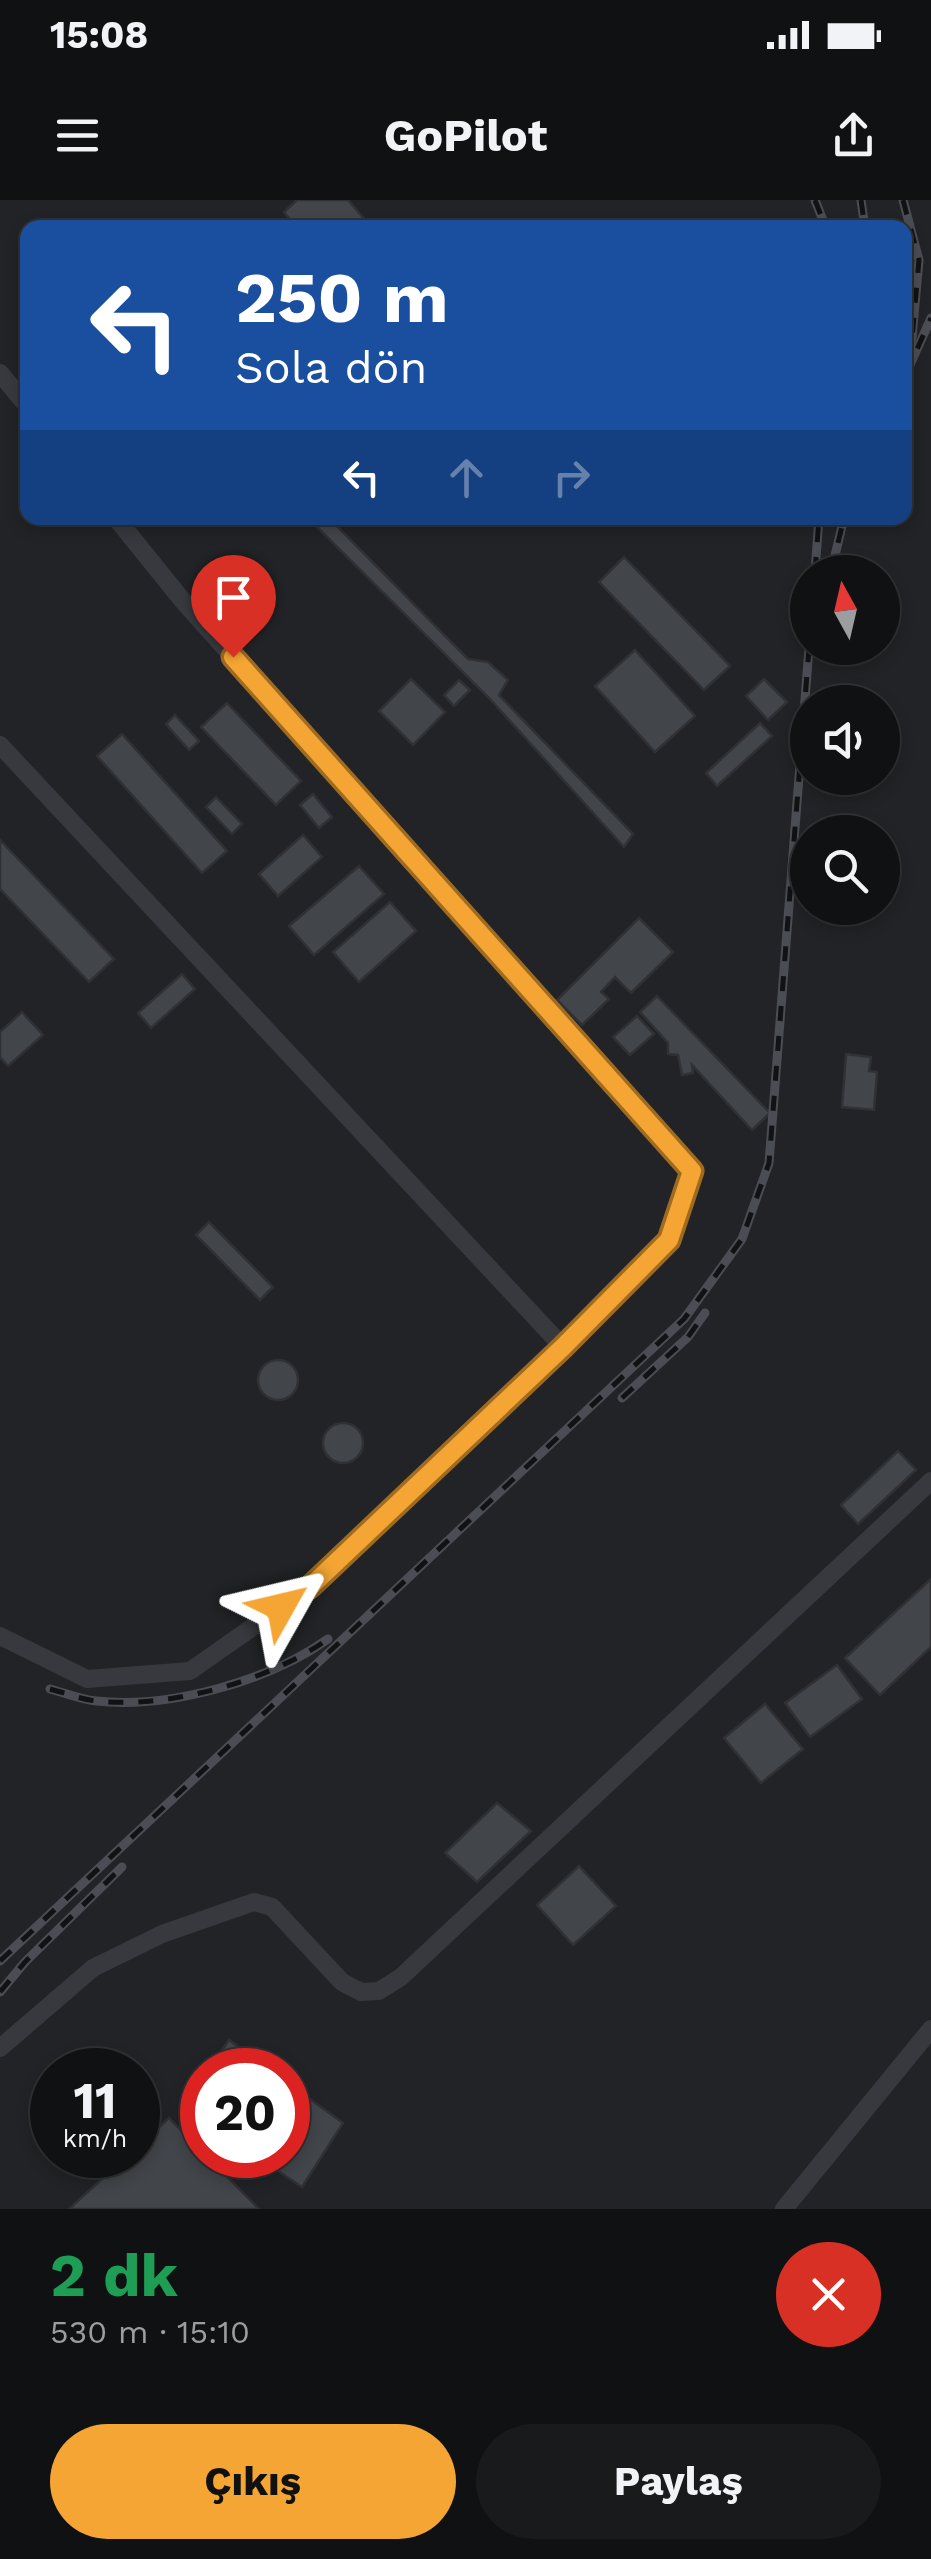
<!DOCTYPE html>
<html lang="tr">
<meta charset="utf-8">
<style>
:root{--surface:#101113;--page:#191a1c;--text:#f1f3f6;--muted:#9c9da0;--line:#303133;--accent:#f4a533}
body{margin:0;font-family:"Work Sans",sans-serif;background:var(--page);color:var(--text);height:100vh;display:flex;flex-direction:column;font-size:38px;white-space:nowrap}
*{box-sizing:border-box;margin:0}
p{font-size:32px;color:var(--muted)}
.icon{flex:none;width:55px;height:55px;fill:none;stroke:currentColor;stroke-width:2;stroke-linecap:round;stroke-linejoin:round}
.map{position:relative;height:2009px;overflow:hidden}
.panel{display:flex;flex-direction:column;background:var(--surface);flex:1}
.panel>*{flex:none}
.top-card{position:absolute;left:20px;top:20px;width:892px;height:305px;border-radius:20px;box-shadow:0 5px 15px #0003,0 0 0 2px var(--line);background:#1a4fa0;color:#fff;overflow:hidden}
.needle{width:65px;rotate:352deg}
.controls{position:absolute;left:790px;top:355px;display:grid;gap:20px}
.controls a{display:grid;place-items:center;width:110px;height:110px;border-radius:50%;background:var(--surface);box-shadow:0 5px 15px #0003,0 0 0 2px var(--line);font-size:50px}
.speed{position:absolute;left:30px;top:1848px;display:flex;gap:20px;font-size:50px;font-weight:700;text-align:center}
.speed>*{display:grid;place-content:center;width:130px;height:130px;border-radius:50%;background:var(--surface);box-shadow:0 5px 15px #0003,0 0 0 2px var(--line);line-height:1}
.speed small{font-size:25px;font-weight:400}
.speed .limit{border:15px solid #d22;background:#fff;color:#111}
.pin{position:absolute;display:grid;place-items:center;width:85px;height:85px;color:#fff;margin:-102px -42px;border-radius:50% 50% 50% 0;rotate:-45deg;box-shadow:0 0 10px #0007}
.pin .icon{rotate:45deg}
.me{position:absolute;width:110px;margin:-55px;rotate:53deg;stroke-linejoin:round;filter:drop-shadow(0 0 8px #0008)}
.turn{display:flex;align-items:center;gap:35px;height:210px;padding:0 50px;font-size:45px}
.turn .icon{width:130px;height:130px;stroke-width:2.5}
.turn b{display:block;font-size:70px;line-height:85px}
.lanes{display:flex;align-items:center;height:95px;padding:0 50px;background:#0003;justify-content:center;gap:50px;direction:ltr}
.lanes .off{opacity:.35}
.round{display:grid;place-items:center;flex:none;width:105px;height:105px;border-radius:52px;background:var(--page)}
.overview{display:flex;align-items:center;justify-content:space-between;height:170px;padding:0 50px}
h1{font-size:60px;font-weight:700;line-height:75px;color:#1e9e55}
.primary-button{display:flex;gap:20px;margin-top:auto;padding:20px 50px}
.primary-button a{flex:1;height:115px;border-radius:60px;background:var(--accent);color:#111;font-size:40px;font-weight:700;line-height:115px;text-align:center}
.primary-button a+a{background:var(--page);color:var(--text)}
.status{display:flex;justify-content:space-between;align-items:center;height:70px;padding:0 50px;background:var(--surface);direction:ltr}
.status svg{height:28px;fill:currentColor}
header{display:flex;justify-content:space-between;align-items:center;height:130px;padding:0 50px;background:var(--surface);font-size:45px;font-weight:700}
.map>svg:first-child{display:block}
.built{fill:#222326;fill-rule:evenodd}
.building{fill:#424549;stroke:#303135;stroke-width:2.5}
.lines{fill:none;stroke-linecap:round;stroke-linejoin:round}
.minor{stroke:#37393e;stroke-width:18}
.rail-casing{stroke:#4a4d53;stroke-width:9}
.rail{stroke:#111214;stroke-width:5;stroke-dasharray:15;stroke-linecap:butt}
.route-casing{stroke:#9f6b21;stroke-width:25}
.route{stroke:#f4a533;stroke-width:18}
</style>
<div class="status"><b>15:08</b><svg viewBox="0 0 49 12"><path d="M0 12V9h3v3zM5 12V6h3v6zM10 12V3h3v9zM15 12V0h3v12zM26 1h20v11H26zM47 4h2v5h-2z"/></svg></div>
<header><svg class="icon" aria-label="menu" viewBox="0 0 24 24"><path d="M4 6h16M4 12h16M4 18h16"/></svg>GoPilot<svg class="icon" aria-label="share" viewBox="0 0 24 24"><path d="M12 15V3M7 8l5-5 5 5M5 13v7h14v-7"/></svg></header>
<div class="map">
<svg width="931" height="2009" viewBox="0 0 931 2009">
<rect width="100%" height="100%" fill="#161719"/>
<path class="built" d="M0,0H931V2009H0ZM28,28H905V318H28ZM808,372H882V448H808ZM808,502H882V578H808ZM808,632H882V708H808ZM52,1870H138V1955H52ZM202,1870H288V1955H202Z"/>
<g class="building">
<path d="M297,0H348L372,28H297L284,12Z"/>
<path d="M308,318H329L468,459L488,462L508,480L499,495L633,634L624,647L490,499Z"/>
<path d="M624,357L730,466L704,490L599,382Z"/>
<path d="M237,391L251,405L232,419L220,406Z"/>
<path d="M635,450L695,516L655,552L595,486Z"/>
<path d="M411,479L445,512L413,545L379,511Z"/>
<path d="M764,479L787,502L768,520L746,496Z"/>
<path d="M459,480L470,490L454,506L444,495Z"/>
<path d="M227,503L301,581L276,605L201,527Z"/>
<path d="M175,515L199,541L189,550L166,524Z"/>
<path d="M760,523L772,536L717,586L706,573Z"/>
<path d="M122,534L227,651L202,673L97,556Z"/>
<path d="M313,594L332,617L319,628L300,605Z"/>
<path d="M216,597L242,624L232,634L206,607Z"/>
<path d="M303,635L322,657L278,696L259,674Z"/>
<path d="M0,640L114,759L89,782L0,689Z"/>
<path d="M359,666L384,694L314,755L289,726Z"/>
<path d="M390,702L416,731L359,782L333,752Z"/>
<path d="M639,718L673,752L631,793L615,777L601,792L609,799L582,825L557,800Z"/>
<path d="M182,774L195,789L151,828L138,813Z"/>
<path d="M657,796L770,913L752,930L692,865L693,873L682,875L678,855L668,854V843L640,812Z"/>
<path d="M22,812L43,835L8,866L0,857V832Z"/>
<path d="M637,816L654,834L630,855L613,837Z"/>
<path d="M846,854L871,857L869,871L877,872L874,910L842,907Z"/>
<path d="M209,1022L273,1087L260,1100L196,1035Z"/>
<circle cx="278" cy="1180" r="20"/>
<circle cx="343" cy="1243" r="20"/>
<path d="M898,1251L916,1270L858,1324L841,1305Z"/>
<path d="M931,1379V1447L880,1495L845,1458Z"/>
<path d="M837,1465L862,1499L810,1537L785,1503Z"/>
<path d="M765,1504L803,1549L761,1583L724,1538Z"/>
<path d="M497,1603L531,1631L477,1682L445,1653Z"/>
<path d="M579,1666L616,1706L573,1745L537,1705Z"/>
<path d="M229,1840L270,1870H208Z"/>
<path d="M202,1878V1920L183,1906Z"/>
<path d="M288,1883L343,1923L302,1987L254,1955H288Z"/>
<path d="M169,1918L259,2009H69L128,1955H138V1946Z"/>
</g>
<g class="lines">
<g class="minor">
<path d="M0,173L28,207"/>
<path d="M0,545L563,1147"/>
<path d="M0,1436L87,1479L190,1471L311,1386L563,1147L669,1041L692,971L183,401L116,318"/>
<path d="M0,1848L93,1768L162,1734L254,1702L272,1707L342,1782L361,1792L379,1791L401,1777L931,1281"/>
<path d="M784,2009L931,1829"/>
</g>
<defs>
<g id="rail">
<path d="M815,0L826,28"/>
<path d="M861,0L865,28"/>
<path d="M903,0L919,60L912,138L905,160"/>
<path d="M905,176L931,118"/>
<path d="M815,372L819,318"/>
<path d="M831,372L844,318"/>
<path d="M622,1198L688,1137L705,1113"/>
<path d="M50,1489C65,1493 80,1499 96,1501C169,1509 269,1481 328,1439"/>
<path d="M0,1761L684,1119L742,1039L769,963L809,448"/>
<path d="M0,1792L25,1762L122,1667"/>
</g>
</defs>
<use href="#rail" class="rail-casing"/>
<use href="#rail" class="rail"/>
</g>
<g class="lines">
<defs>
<path id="route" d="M233,457L692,971L669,1040L563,1147L311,1386L281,1407"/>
</defs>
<use href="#route" class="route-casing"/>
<use href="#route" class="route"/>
</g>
</svg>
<div class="controls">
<a><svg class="needle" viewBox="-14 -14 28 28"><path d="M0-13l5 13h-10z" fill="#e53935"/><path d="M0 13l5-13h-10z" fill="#9c9da0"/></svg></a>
<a><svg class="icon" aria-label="sound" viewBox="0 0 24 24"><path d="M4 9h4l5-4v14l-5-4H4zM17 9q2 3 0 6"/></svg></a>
<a><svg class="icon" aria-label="search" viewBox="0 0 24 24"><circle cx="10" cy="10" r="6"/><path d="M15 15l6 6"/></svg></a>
</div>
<div class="speed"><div>11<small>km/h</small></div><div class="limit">20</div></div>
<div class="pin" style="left:233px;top:457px;background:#d93025"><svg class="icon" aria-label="arrive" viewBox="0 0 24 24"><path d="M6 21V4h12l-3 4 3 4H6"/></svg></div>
<svg class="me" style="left:281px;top:1407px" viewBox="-20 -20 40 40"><path d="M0-17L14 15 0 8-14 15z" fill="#f4a533" stroke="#fff" stroke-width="4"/></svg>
<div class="top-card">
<div class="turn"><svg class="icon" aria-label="left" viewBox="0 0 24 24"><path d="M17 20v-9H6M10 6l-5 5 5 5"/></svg><div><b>250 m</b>Sola dön</div></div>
<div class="lanes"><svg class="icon" aria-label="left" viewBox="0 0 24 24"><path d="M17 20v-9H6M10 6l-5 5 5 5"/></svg><svg class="icon off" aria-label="ahead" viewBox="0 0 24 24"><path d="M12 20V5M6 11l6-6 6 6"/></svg><svg class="icon off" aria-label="right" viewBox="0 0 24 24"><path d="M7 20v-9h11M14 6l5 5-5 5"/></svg></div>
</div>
</div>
<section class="panel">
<div class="overview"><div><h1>2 dk</h1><p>530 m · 15:10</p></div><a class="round" style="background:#d93025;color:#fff"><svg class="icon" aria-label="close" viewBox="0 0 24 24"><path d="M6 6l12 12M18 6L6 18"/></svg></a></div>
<div class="primary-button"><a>Çıkış</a><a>Paylaş</a></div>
</section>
